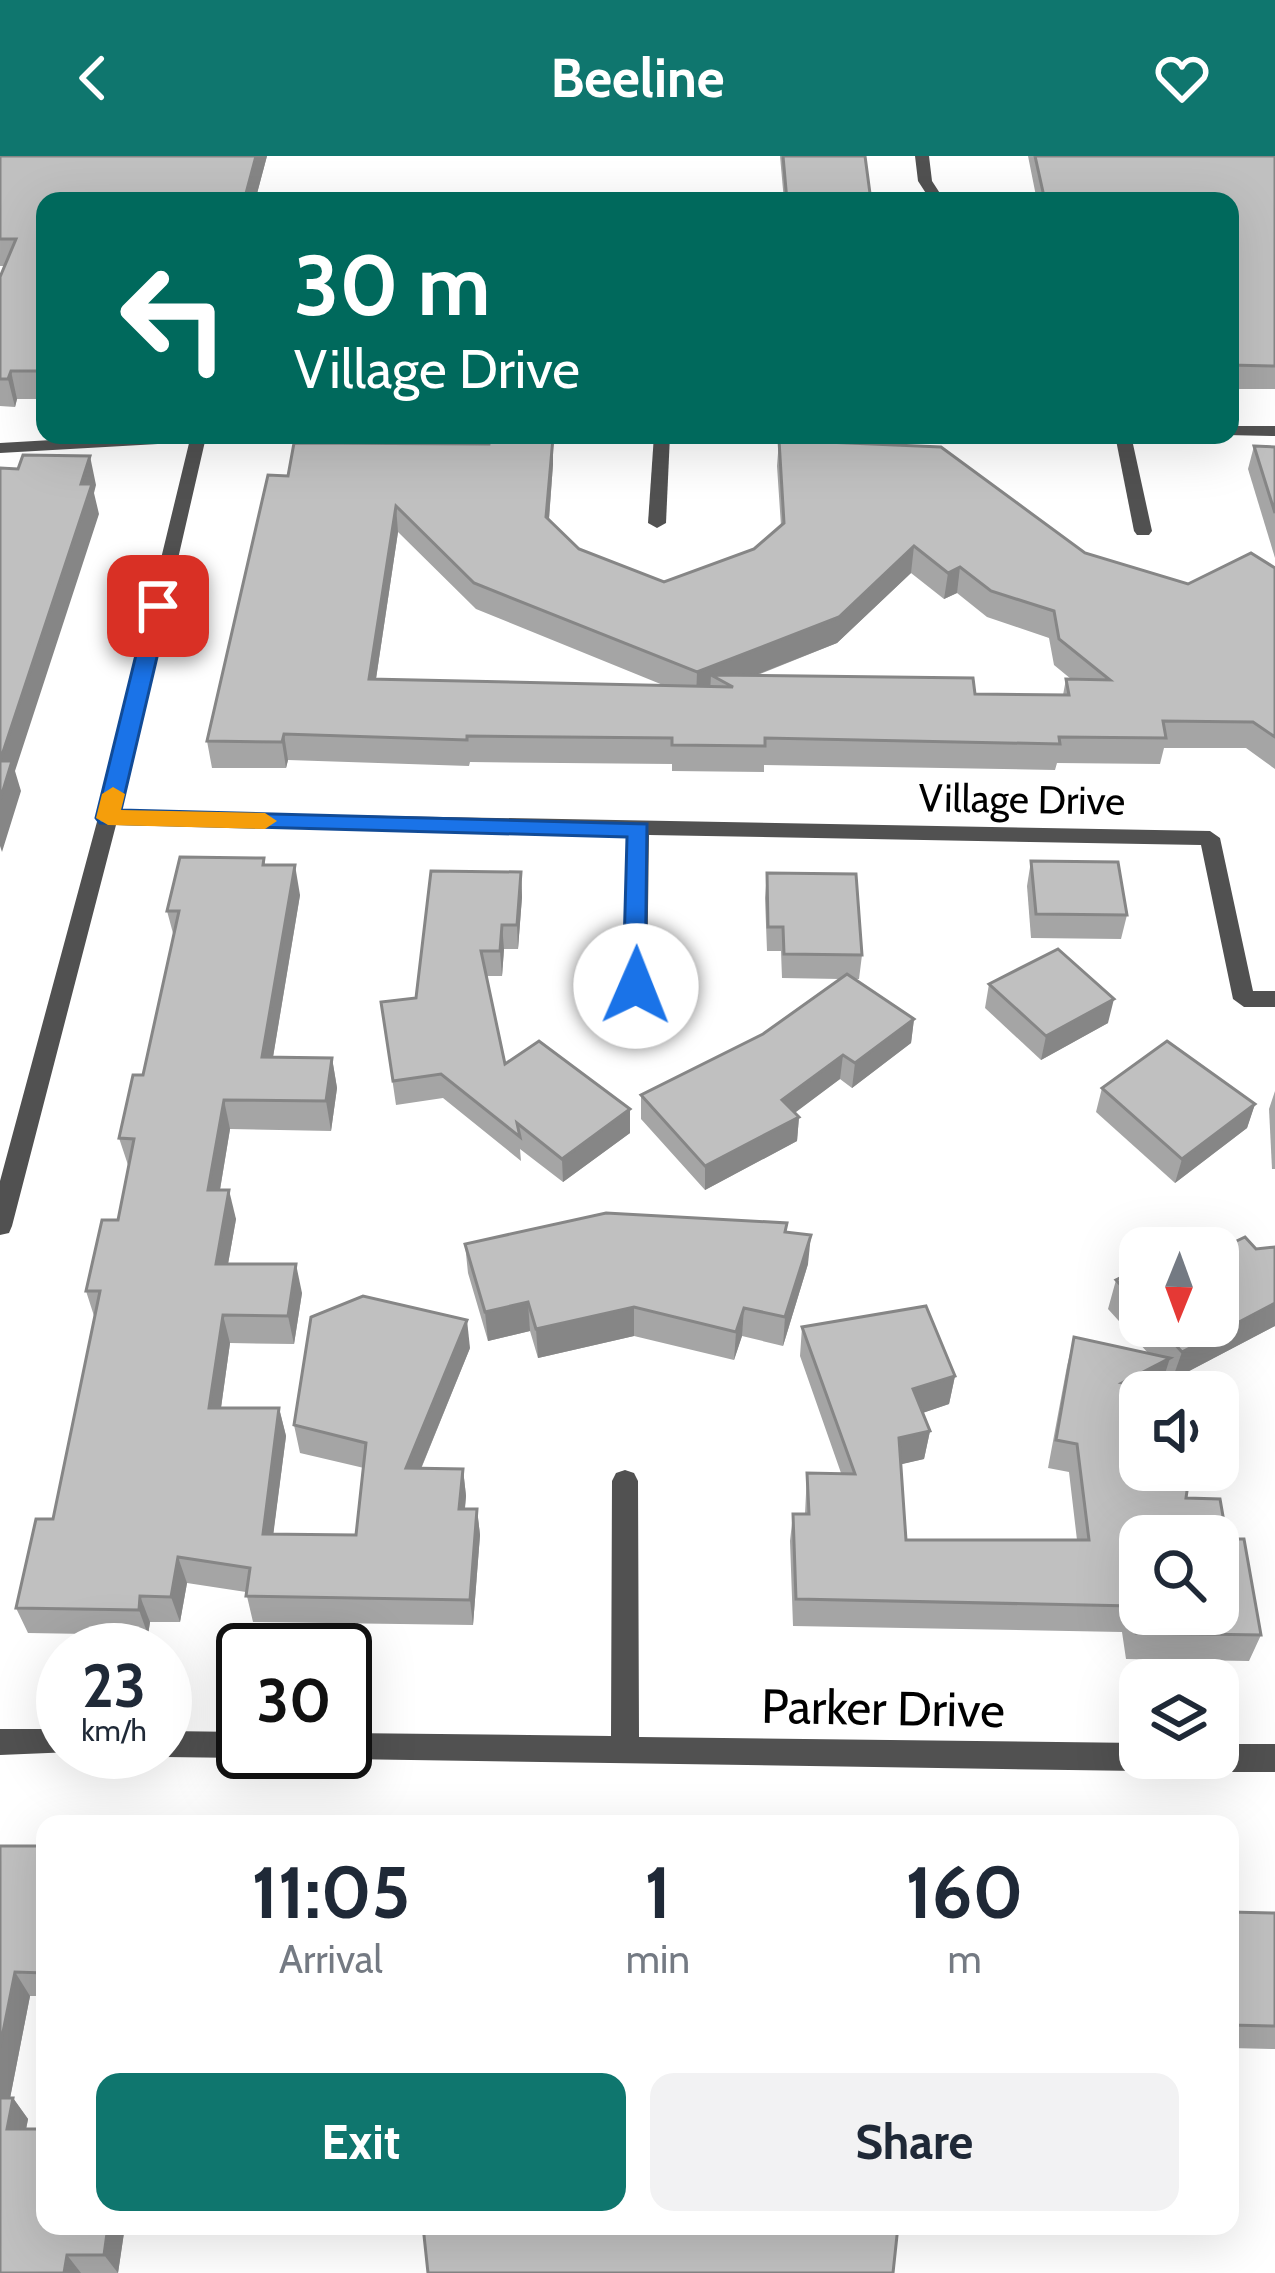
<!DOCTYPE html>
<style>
:root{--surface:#fff;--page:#f2f2f3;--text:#1f2937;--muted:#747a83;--accent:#0f766e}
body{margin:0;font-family:Cabin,sans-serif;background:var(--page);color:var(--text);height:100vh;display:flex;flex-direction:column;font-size:45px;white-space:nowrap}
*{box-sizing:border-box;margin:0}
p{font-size:39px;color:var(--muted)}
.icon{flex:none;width:66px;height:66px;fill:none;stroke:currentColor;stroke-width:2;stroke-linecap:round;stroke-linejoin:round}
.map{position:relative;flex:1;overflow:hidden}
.panel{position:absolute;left:36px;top:1659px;width:1203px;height:420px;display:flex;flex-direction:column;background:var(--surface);border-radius:24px;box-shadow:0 12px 48px #0002}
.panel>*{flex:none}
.banner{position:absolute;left:36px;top:36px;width:1203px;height:252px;border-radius:24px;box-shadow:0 12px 48px #0002;background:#00695c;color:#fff;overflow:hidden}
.needle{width:78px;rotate:181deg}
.tools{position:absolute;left:1119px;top:1071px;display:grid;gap:24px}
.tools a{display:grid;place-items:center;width:120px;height:120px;border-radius:24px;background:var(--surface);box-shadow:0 12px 48px #0002;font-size:60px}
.speed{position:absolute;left:36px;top:1467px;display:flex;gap:24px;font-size:60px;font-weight:700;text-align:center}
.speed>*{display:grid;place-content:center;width:156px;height:156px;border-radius:50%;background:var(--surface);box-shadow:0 12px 48px #0002;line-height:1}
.speed small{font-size:30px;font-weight:400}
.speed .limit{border:6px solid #111;border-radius:18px;background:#fff;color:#111}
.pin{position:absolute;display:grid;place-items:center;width:102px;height:102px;color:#fff;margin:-51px;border-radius:24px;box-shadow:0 6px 18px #0006}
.me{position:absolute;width:132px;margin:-66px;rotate:1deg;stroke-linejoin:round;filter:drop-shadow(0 0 9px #0008)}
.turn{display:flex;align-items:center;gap:42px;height:252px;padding:0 60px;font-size:54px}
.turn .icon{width:156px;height:156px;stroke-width:2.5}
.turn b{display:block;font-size:84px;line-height:102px}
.eta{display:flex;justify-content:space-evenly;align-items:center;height:204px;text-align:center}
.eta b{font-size:72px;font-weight:700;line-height:84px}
.primary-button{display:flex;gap:24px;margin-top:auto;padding:24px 60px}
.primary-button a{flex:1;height:138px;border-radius:24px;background:var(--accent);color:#fff;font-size:48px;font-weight:700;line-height:138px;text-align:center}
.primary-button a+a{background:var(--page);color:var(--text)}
header{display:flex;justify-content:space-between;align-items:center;height:156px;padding:0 60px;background:var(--accent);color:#fff;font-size:54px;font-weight:700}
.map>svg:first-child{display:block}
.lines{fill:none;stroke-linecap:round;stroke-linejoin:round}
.minor{fill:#515151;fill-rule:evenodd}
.tertiary{fill:#515151;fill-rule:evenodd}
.wall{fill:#a5a5a5;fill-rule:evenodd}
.shaded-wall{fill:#868686}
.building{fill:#c0c0c0;stroke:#868686;stroke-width:3;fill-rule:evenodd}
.route{fill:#1a73e8;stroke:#114b97;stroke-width:3}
.slow{fill:#f59e0b}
.labels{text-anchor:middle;stroke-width:9;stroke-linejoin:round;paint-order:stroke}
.street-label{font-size:39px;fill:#000;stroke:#fff}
.near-street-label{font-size:48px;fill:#000;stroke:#fff}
</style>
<header><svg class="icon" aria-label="back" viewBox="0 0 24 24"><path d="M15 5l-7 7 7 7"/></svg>Beeline<svg class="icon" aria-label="heart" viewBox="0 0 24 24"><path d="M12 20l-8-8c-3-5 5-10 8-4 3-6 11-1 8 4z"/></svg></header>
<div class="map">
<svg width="1275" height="2117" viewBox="0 0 1275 2117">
<rect width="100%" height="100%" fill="#fff"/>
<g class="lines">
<g class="minor">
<path d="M915,0H929L932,25L945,45H931L918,25Z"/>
<path d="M191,279L206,281L120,655L1210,675L1220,682L1253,835H1275V851H1244L1233,843L1201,689L649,679L647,830L636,838L625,830L629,678L116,669L12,1070L9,1077L0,1079V1025L98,662Z"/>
<path d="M654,279H670L666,367L657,372L648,367Z"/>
<path d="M1115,279H1131L1152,375L1149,379H1137L1134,375Z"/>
<path d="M625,1314L634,1317L638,1325L639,1581L1140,1587V1602H1154L1150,1611L1140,1615L345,1603L335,1599L333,1596H345V1577L611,1580L612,1325L616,1317Z"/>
<path d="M0,1573H63V1596H72L0,1599Z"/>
<path d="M165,1575L243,1576V1596H254L243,1602L165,1601L154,1596H165Z"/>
<path d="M1218,1588H1275V1616H1218L1208,1612L1204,1602H1218Z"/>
</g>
<g class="tertiary">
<path d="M1230,270H1275V280L1226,279H1230Z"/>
<path d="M138,279H236L228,284L0,297V287Z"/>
</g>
</g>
<g class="wall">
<path d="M0,0H267L255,45H45V243H17L15,251L0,250V121L5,110H0Z"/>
<path d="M780,0H865L871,45H784Z"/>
<path d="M1028,0H1275V233H1230V45H1037Z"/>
<path d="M553,282V308L549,364L579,393L664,426L754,393L781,370L777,310L779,284L1085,397L1188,428L1275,412V613L1246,592H1164L1160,608L1057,607L1055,614L764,609V616L672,615V608L470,606L469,610L288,604L286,612H212L207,585L288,320L489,288ZM398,376L476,453L663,529L376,523ZM911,417L944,443L957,437L987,461L1049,482L1054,509L1071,523H1066L1063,539L975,538L755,520L837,487Z"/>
<path d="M1254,290L1275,291V402L1248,313Z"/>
<path d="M264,702L265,709L300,739L273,901L332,902L337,932L331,975L230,973L220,1034L236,1063L228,1108L302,1137L294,1188L230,1187L221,1252H279L286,1280L273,1378L356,1379L364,1312L300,1297L294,1269L470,1192L421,1313H463L466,1340L465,1353H477L480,1379L473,1469L253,1466L246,1436L187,1427L180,1466H150L148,1479L28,1477L16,1452L53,1363L94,1160L86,1135L118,1064L129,1012L119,982L143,919L174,781L167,755Z"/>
<path d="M1031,705L1127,759L1121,783L1031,782L1027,730Z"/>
<path d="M521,716L522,741L518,793H504L502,820H486L505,908L630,953V977L563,1026L520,993L521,1005L443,942L396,949L381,846L416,842Z"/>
<path d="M767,717L862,799L859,823H855L914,863L911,887L852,932L840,923L794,957L799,961L797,985L705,1034L641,963V939L763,878L840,823L782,822L781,795H767L765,742Z"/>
<path d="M989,828L1108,867L1041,904L985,852Z"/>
<path d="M1102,932L1255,948L1247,972L1175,1027L1096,956Z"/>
<path d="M1275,935V1013H1272L1269,953Z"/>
<path d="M786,1076L808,1108L783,1190L742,1180L734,1204L634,1180L538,1202L530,1175L488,1185L468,1117L465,1088Z"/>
<path d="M1275,1091V1170L1172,1224L1165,1217L1161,1230L1154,1234L1186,1342L1227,1383L1261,1479L1249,1505L1126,1503L1122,1476L793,1470L790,1385L793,1358H805L807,1317H841L800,1200L802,1171L955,1220L949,1248L922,1257L930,1275L924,1303L901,1308L906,1384H1077L1069,1316L1048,1312L1067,1210L1074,1181L1148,1197L1108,1153L1116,1124L1140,1112V1170H1218L1256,1093Z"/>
<path d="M0,1690H45V1840H30L10,1942H13L28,1963L26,1973L125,2070L118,2117H0Z"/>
<path d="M1230,1756L1275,1757V1893L1230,1892Z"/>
</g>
<g class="shaded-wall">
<path d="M256,0H267L255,45H244Z"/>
<path d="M11,215L17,243L15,251L8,223Z"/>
<path d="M553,282V308L547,388L546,361Z"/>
<path d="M90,300L96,329L94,337L99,358L15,615L21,635L2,696L0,690V605Z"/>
<path d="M396,350L398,376L372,549L369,523Z"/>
<path d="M914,390L911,417L837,487L730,529L711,519L710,537L696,543L697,516Z"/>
<path d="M960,411L957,437L944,443L948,417Z"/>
<path d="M284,578L288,604L286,612L282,586Z"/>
<path d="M295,709L300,739L268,931L262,901Z"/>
<path d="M521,716L522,741L518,793L517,769Z"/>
<path d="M502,769L504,793L502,820L500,795Z"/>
<path d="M1114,843L1108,867L1041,904L1046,880Z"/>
<path d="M914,863L911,887L852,932L855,907Z"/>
<path d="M843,899L840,923L780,968L782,944Z"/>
<path d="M332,902L337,932L331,975L326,945Z"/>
<path d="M224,944L230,973L215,1063L208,1034Z"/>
<path d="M1255,948L1247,972L1175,1027L1182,1003Z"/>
<path d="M630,953V977L563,1026L562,1003Z"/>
<path d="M799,961L797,985L705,1034V1010Z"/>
<path d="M229,1034L236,1063L223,1136L216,1108Z"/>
<path d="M811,1079L808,1108L783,1190L785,1161Z"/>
<path d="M296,1108L302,1137L294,1188L288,1160Z"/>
<path d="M528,1146L530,1175L488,1185L485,1156Z"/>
<path d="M1275,1147V1170L1172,1224L1182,1196Z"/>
<path d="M634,1151V1180L538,1202L536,1173Z"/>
<path d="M744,1152L742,1180L734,1204L736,1176Z"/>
<path d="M223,1159L230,1187L217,1280L209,1252Z"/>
<path d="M467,1164L470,1192L410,1339L406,1312Z"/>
<path d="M1170,1202L1161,1230L1150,1236L1122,1227Z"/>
<path d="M955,1220L949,1248L908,1262L913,1233Z"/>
<path d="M279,1252L286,1280L270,1404L263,1378Z"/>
<path d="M930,1275L924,1303L894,1310L899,1282Z"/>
<path d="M463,1313L466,1340L462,1379L459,1353Z"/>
<path d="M477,1353L480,1379L473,1469L470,1444Z"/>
<path d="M178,1401L187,1427L180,1466L171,1441Z"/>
<path d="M140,1440L150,1466L148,1479L139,1454Z"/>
<path d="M15,1816L30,1840L6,1963L0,1955V1891Z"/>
<path d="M13,1942L28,1963L22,1994L7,1973Z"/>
<path d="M108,2070H125L118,2117L104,2099Z"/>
<path d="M67,2099L81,2117H64Z"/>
</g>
<g class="building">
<path d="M0,0H256L244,45H45V215H11L8,223H0V121L16,83H0Z"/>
<path d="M783,0H865L871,45H787Z"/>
<path d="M1035,0H1275V210L1230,209V45H1045Z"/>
<path d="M490,282H553L546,361L579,393L664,426L754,393L784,367L779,284L941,291L1085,397L1188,428L1251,397L1275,412V581L1253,566L1163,565L1166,582L1059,581L1060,588L765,582V590L672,589V582L467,580V584L284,578L282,586L207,585L268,319L288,320L294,287L489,288ZM396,350L474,427L697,516L839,461L914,390L948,417L960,411L991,435L1054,455L1059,483L1110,524L1066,523L1069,539L975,538L973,522L711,519L733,531L369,523Z"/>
<path d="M1254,290L1275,291V357Z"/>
<path d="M23,299L90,300L81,328H92L0,605V312L18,313Z"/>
<path d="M0,605H12L0,644Z"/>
<path d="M180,701L264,702L263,709H295L262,901L332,902L326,945L224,944L208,1034H229L216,1108H296L288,1160L223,1159L209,1252H279L263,1378L356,1379L366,1287L294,1269L311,1161L363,1140L467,1164L406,1312L463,1313L459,1353H477L470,1444L246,1440L250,1412L178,1401L171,1441L140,1440L139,1454L16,1452L36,1363H53L100,1135H86L102,1064H118L134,983L119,982L133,919H143L179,755H167Z"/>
<path d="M1031,705L1118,706L1127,759L1036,758Z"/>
<path d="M431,715L521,716L517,769H502L500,795H481L505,908L539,885L630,953L562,1003L517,967L520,981L441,918L393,925L381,846L416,842Z"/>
<path d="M767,717L856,718L862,799L784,798L783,771H768Z"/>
<path d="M1058,793L1114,843L1046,880L989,828Z"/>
<path d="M847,818L914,863L855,907L843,899L782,944L799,961L705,1010L641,939L763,878Z"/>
<path d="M1167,885L1255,948L1182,1003L1102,932Z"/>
<path d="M606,1057L787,1067L785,1076L811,1079L785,1161L744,1152L736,1176L634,1151L536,1173L528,1146L485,1156L465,1088Z"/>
<path d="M1245,1081L1256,1093L1275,1091V1147L1182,1196L1158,1170H1218V1094Z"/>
<path d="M1194,1086L1200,1092H1181Z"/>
<path d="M1140,1112V1150L1116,1124Z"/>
<path d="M926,1150L955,1220L913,1233L930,1275L899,1282L906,1384H1089L1077,1288L1056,1284L1074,1181L1170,1202L1122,1227L1164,1236H1140V1314H1190L1186,1342L1220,1343L1227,1383H1244L1261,1479L1136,1477L1132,1450L796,1443L793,1358H809L807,1317L855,1318L802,1171ZM1140,1380H1218V1458H1140Z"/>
<path d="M0,1690H45V1817L15,1816L0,1891Z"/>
<path d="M1230,1756L1275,1757V1870L1230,1869Z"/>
<path d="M0,1942H13L7,1973H45V2070H108L104,2099H67L64,2117H0Z"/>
<path d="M423,2070H898L893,2117H428Z"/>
</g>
<path class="route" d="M158,444L169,450L121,654L647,668L645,837L636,839L623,830L627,681L100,667L96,662L148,450Z"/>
<path class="slow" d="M113,631L125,638L121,654L265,657L277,665L265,673L108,669L96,662L102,638Z"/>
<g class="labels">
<g class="street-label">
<text transform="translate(1022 643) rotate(1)" y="14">Village Drive</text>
</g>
<g class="near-street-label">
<text transform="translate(883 1552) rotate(1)" y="17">Parker Drive</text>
</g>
</g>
</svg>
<div class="tools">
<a><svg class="needle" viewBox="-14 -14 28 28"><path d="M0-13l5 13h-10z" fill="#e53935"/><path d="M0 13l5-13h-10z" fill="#747a83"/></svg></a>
<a><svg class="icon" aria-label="sound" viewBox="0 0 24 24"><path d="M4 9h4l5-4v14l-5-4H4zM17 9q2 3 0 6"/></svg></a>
<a><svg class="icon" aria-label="search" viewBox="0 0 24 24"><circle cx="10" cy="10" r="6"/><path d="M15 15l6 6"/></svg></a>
<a><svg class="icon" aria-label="layers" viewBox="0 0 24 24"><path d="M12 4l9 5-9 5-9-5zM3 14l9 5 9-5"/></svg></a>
</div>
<div class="speed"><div>23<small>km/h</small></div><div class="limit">30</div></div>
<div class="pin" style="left:158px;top:450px;background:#d93025"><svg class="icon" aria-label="arrive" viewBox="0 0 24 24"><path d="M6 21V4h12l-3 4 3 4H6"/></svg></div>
<svg class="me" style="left:636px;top:830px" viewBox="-20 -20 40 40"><circle r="19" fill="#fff"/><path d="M0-13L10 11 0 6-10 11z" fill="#1a73e8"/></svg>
<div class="banner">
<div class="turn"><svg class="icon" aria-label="left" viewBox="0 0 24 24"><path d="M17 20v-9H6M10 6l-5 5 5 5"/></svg><div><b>30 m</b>Village Drive</div></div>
</div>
<section class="panel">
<div class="eta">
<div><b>11:05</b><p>Arrival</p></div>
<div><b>1</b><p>min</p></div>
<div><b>160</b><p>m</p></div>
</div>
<div class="primary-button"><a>Exit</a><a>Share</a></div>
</section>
</div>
